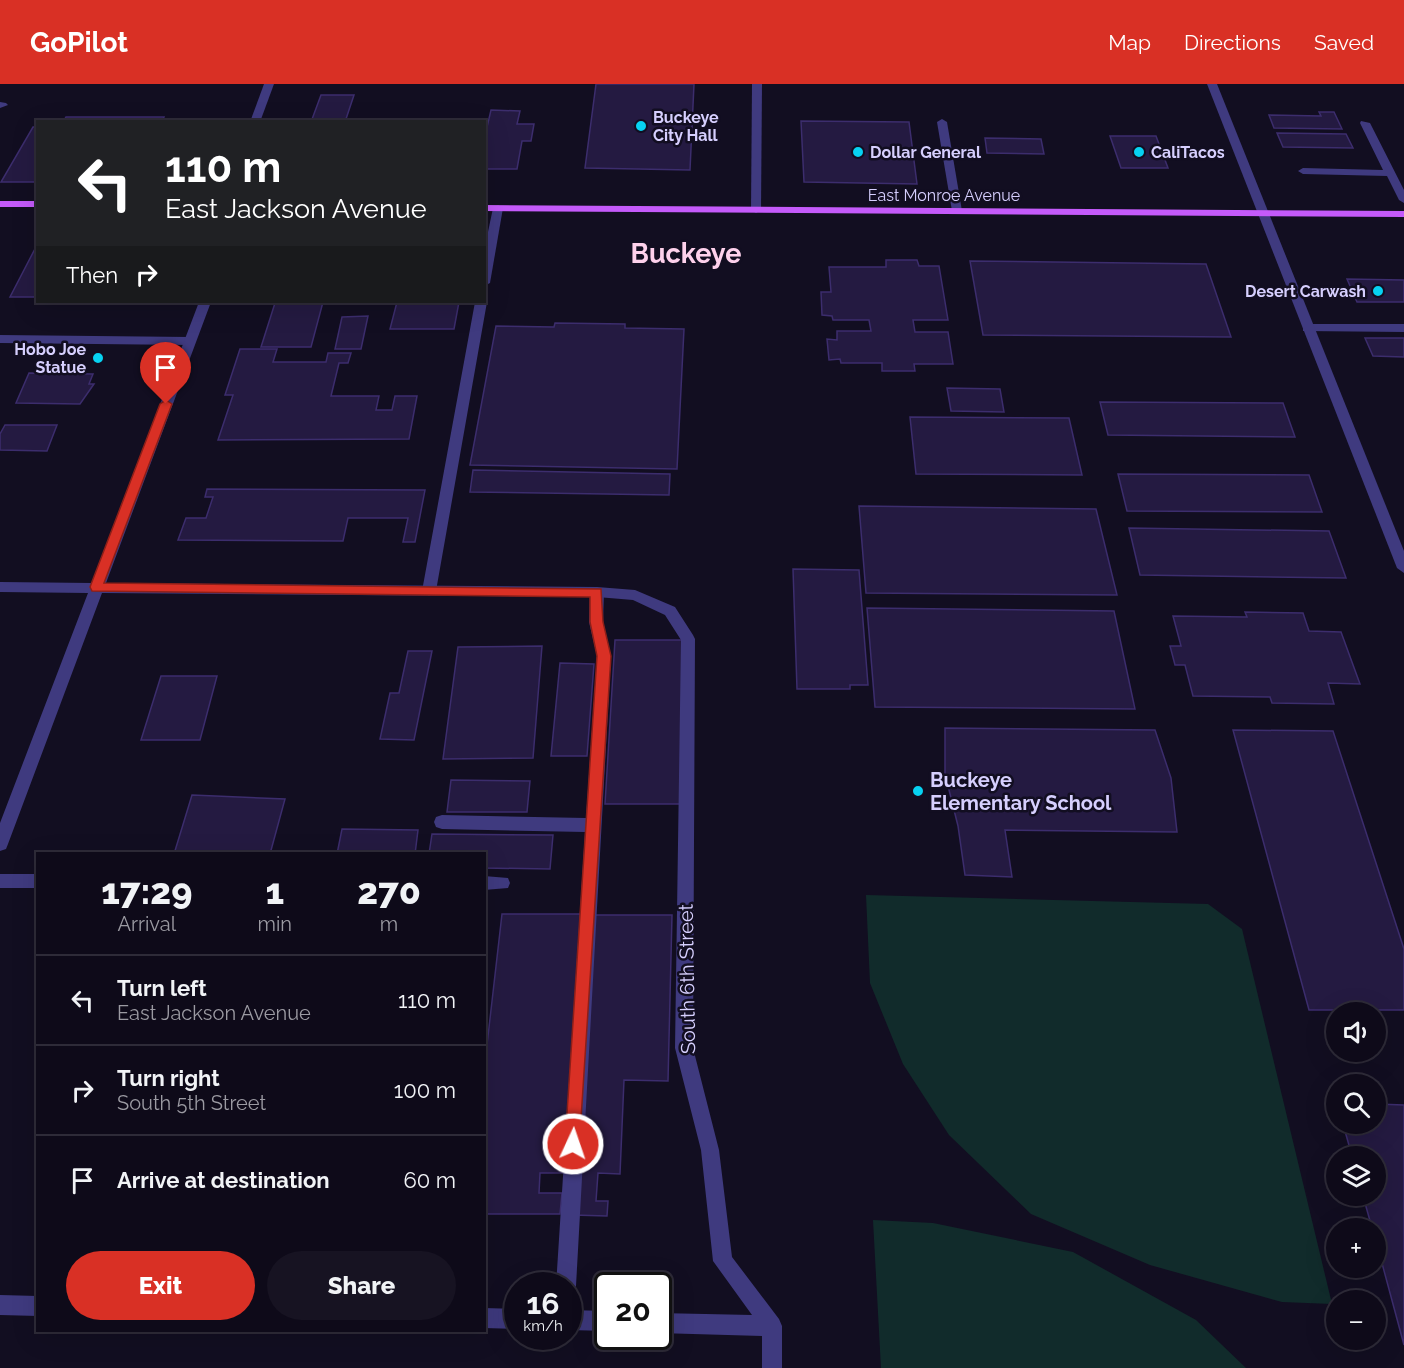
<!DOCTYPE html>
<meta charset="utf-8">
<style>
:root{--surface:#0e0a19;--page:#171322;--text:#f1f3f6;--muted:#9b9aa2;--line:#2e2b38;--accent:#d93025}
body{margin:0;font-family:Raleway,sans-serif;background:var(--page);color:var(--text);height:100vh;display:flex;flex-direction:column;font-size:22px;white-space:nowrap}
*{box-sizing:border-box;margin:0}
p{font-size:20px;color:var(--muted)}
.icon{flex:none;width:33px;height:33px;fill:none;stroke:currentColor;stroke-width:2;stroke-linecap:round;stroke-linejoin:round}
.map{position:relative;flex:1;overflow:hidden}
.panel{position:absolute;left:36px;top:768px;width:450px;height:480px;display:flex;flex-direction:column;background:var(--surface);border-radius:0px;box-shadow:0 6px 24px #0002,0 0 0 2px var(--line)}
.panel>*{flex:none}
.top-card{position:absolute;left:36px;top:36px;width:450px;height:183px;border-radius:0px;box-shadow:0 6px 24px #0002,0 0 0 2px var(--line);background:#202124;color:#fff;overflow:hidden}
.controls{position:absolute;left:1326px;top:918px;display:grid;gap:12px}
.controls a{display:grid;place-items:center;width:60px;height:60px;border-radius:50%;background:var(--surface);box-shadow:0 6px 24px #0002,0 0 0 2px var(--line);font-size:30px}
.speed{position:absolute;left:504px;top:1188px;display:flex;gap:12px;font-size:30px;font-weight:700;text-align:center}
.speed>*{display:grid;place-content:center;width:78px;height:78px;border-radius:50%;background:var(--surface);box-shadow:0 6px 24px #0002,0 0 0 2px var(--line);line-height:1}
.speed small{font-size:15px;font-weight:400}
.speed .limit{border:3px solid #111;border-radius:9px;background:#fff;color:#111}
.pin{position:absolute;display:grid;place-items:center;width:51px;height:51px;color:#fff;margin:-62px -26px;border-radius:50% 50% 50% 0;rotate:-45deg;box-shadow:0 0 6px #0007}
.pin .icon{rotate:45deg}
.me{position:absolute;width:66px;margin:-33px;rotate:3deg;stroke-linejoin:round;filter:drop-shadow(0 0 4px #0008)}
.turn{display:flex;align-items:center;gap:21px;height:126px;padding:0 30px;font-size:27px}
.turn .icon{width:78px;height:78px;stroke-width:2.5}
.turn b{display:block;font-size:42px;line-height:51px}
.then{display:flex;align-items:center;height:57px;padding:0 30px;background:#0003;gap:12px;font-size:22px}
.eta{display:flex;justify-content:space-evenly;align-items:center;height:102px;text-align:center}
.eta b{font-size:36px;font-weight:800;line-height:42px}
.button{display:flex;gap:12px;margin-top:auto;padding:12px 30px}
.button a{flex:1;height:69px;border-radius:36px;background:var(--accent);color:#fff;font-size:24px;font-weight:800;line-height:69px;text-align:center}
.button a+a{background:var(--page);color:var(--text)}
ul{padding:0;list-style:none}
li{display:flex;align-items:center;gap:18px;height:90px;padding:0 30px;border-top:2px solid var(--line)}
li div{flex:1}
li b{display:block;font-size:22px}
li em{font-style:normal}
header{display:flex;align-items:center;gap:36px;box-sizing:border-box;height:84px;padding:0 30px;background:var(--accent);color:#fff}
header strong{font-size:28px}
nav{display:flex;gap:33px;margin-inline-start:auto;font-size:21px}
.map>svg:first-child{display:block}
.green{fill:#112b2b}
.building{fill:#241a41;stroke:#3c2d6d;stroke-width:1.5}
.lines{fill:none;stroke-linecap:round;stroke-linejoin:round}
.service{fill:#3f3a7f;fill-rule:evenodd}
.minor{fill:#3f3a7f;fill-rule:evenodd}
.primary{fill:#c45afa;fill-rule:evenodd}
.route{fill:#d93025;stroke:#8d1f18;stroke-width:1.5}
.poi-dot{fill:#07d2f2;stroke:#120e21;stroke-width:2}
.labels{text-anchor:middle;stroke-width:5;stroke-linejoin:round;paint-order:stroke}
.far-poi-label{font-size:16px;font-weight:bold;fill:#d6cffe;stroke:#120e21;text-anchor:start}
.far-street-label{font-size:16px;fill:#d6cffe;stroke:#120e21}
.poi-label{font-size:20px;font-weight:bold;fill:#d6cffe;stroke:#120e21;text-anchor:start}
.street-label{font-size:20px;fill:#d6cffe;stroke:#120e21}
.far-town-label{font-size:27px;font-weight:bold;fill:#fed1ec;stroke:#120e21}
</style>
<header>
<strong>GoPilot</strong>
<nav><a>Map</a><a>Directions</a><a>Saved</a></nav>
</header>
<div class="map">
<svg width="1404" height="1284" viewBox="0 0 1404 1284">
<rect width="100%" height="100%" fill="#120e21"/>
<g class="green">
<path d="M866,811L1208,820L1242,845L1332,1220L1282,1218L1150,1181L1031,1130L949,1051L903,980L870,899Z"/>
<path d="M873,1136L933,1139L1073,1168L1196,1236L1246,1284H881Z"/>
</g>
<g class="building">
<path d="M596,0H694L690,86L585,84Z"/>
<path d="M321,11H354L345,38H311Z"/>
<path d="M491,26L520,27L517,40H534L531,57H522L517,85H484V56Z"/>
<path d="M1319,28H1334L1342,45L1274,44L1269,31L1321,32Z"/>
<path d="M66,33H164L162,38H63Z"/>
<path d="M801,37L909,38L917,100L804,98Z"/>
<path d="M33,43H38V98H1Z"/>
<path d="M1277,49L1346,50L1353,64L1283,63Z"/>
<path d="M1110,52H1156L1168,84H1121Z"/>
<path d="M985,54L1041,55L1044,70L987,69Z"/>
<path d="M38,159V213H10Z"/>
<path d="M886,176H917L919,182H939L948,236H913L915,248H948L953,280H914L915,287H882V279H841L840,275L829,276L827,255L837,256V247H871L869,236H833L832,232L822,231L821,208H831L829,183H886Z"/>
<path d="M970,177L1206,180L1231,253L983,251Z"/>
<path d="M1347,195L1404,196V218H1357Z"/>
<path d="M323,218L311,263H261L275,219Z"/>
<path d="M397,218H459L454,245H390Z"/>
<path d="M368,232L361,265H335L342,233Z"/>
<path d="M555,239L625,240V244L684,245L677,385L470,381L496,242L554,243Z"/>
<path d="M1365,254H1404V273L1373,272Z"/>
<path d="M240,265H277L273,278H326L328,269H351L348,279H339L331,312H379L376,326H392L395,312H417L409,355L218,356L233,311H225Z"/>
<path d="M29,289L93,290L89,300H94L80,320L16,319Z"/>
<path d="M947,304L1000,305L1004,328L951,327Z"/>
<path d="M1100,318L1283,319L1295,353L1108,351Z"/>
<path d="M910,333L1069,334L1082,391L916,390Z"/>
<path d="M5,341H57L47,367L0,366V350Z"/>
<path d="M473,386L670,390L669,411L470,408Z"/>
<path d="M1118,390L1309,391L1322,428L1127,427Z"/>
<path d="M207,405L425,406L415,458H403L408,434H348L343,457L178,456L186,434H206L213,413H205Z"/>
<path d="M859,422L1096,425L1117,511L866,509Z"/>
<path d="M1129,444L1329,447L1346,494L1140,491Z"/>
<path d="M793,485L859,486L868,601H850V605H797Z"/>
<path d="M867,524L1114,527L1135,625L875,623Z"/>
<path d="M1245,528L1303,529L1309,547L1341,548L1360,600L1328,599L1334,620L1272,619L1270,613L1193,612L1185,581H1175L1170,562H1181L1173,532L1247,533Z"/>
<path d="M615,556H683L680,720H605Z"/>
<path d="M542,562L533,674L443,675L458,563Z"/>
<path d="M408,567H432L414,656L380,655L390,609H399Z"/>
<path d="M560,579L594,580L587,672H551Z"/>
<path d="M161,592H217L200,656H141Z"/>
<path d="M945,644L1155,646L1171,694L1177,748L1005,746L1012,793L965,791L958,742L945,690Z"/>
<path d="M1233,646L1333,647L1404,865V926H1309Z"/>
<path d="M451,696L530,697L527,728H447Z"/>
<path d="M192,711L285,715L270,770H174Z"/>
<path d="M342,745L418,746L415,770H337Z"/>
<path d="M432,750L553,751L550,785L484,784V770H429Z"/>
<path d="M502,830H582L563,1089H540L539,1109H562L560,1130H484V987Z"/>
<path d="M592,831H672L668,997L624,996L620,1090L598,1089L596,1117H608L607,1132L573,1131Z"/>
<path d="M1376,1020L1404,1021V1261L1376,1157V1144H1372L1363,1112H1376V1072H1352L1343,1040H1376Z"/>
</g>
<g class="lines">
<g class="service">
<path d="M0,18L6,19L8,21L0,24Z"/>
<path d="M942,35L947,38L962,127L957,130L952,127L937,38Z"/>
<path d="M1361,37L1370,39L1404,106V119L1399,116L1387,92L1303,90L1298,87L1303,84L1383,86L1360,39Z"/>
<path d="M498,121L503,124L490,199L484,202V167L493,124Z"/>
<path d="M484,215L487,218L436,507L429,512L422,507L475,218H484Z"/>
<path d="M1307,240H1404V248L1303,247V241Z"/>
<path d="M0,251L190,253L196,257L190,261L0,259Z"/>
<path d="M597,503L604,508L603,538L611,572L576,1202L573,1209L568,1211V1202H556L585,748L442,745L436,743L434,738L436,733L442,731L586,734L597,572L589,538L590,508Z"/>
<rect x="0" y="790" width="38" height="14"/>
<path d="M484,792L508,794L510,799L508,804L484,806Z"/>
</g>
<g class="minor">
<path d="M264,0H274L260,38H250Z"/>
<path d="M752,0H762L761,126L756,129L751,126Z"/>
<path d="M1207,0H1217L1404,467V489L1397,484Z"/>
<path d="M199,218H211L106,499L597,503L635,506L675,523L693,551L695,555L693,964L719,1066L732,1173L779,1235L782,1242V1284H762V1252L658,1249V1229L752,1231L713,1177L701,1066L675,964L681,556L665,531L633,516L597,513L102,509L8,760L6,765L0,767V739L88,509L0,508V498L92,499Z"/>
<path d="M0,1211L38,1212V1232L0,1231Z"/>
<path d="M484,1224L518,1225V1245L484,1244Z"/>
<path d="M568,1226L608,1227V1247L568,1246Z"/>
</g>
<g class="primary">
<rect x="0" y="117" width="38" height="6"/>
<path d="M484,121L1404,127V133L484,127Z"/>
</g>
</g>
<path class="route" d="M166,316L172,320L104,499L601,505L603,538L611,572L579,1066L573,1069L568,1066L565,1060L597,572L590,538V513L92,507L90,503L160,320Z"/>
<g class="poi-dot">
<circle cx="641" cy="42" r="6"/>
<circle cx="858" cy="68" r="6"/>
<circle cx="1139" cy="68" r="6"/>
<circle cx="1378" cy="207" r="6"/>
<circle cx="98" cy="274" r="6"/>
<circle cx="918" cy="707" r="6"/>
</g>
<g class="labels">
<g class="far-poi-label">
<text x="653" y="39">Buckeye<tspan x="653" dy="18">City Hall</tspan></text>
<text x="870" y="74">Dollar General</text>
<text x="1151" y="74">CaliTacos</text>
<text x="1366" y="213" text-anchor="end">Desert Carwash</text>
<text x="86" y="271" text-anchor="end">Hobo Joe<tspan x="86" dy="18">Statue</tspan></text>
</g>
<g class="far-street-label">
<text x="944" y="117">East Monroe Avenue</text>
</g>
<g class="poi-label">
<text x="930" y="703">Buckeye<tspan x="930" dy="23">Elementary School</tspan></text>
</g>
<g class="street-label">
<text transform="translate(687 895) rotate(-91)" y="7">South 6th Street</text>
</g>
<g class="far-town-label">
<text x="686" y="179">Buckeye</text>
</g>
</g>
</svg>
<div class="controls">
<a><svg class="icon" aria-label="sound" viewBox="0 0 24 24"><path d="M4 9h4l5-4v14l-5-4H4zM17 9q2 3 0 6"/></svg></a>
<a><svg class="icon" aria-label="search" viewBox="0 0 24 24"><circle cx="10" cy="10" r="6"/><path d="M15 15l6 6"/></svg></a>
<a><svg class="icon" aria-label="layers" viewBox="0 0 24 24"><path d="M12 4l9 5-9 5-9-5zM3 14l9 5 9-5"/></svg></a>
<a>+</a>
<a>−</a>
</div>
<div class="speed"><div>16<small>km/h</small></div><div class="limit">20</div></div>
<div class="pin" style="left:166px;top:320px;background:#d93025"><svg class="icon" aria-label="arrive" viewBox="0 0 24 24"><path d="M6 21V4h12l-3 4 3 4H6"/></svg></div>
<svg class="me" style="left:573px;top:1060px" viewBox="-20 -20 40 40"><circle r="17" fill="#d93025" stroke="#fff" stroke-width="3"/><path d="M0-11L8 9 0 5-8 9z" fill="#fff"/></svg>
<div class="top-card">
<div class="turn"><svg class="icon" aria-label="left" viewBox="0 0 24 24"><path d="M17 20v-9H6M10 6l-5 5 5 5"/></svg><div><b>110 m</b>East Jackson Avenue</div></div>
<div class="then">Then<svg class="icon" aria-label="right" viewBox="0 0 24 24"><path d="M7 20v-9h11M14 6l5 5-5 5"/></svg></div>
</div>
<section class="panel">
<div class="eta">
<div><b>17:29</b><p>Arrival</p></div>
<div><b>1</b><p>min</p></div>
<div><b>270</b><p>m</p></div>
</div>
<ul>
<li><svg class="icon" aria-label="left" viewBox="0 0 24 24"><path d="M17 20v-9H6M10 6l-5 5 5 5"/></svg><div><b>Turn left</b><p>East Jackson Avenue</p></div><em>110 m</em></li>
<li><svg class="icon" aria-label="right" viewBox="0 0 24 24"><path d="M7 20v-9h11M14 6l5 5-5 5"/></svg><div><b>Turn right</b><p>South 5th Street</p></div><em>100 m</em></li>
<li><svg class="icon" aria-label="arrive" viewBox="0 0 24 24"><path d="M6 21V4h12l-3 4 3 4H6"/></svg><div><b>Arrive at destination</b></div><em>60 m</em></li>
</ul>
<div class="button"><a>Exit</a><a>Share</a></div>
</section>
</div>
